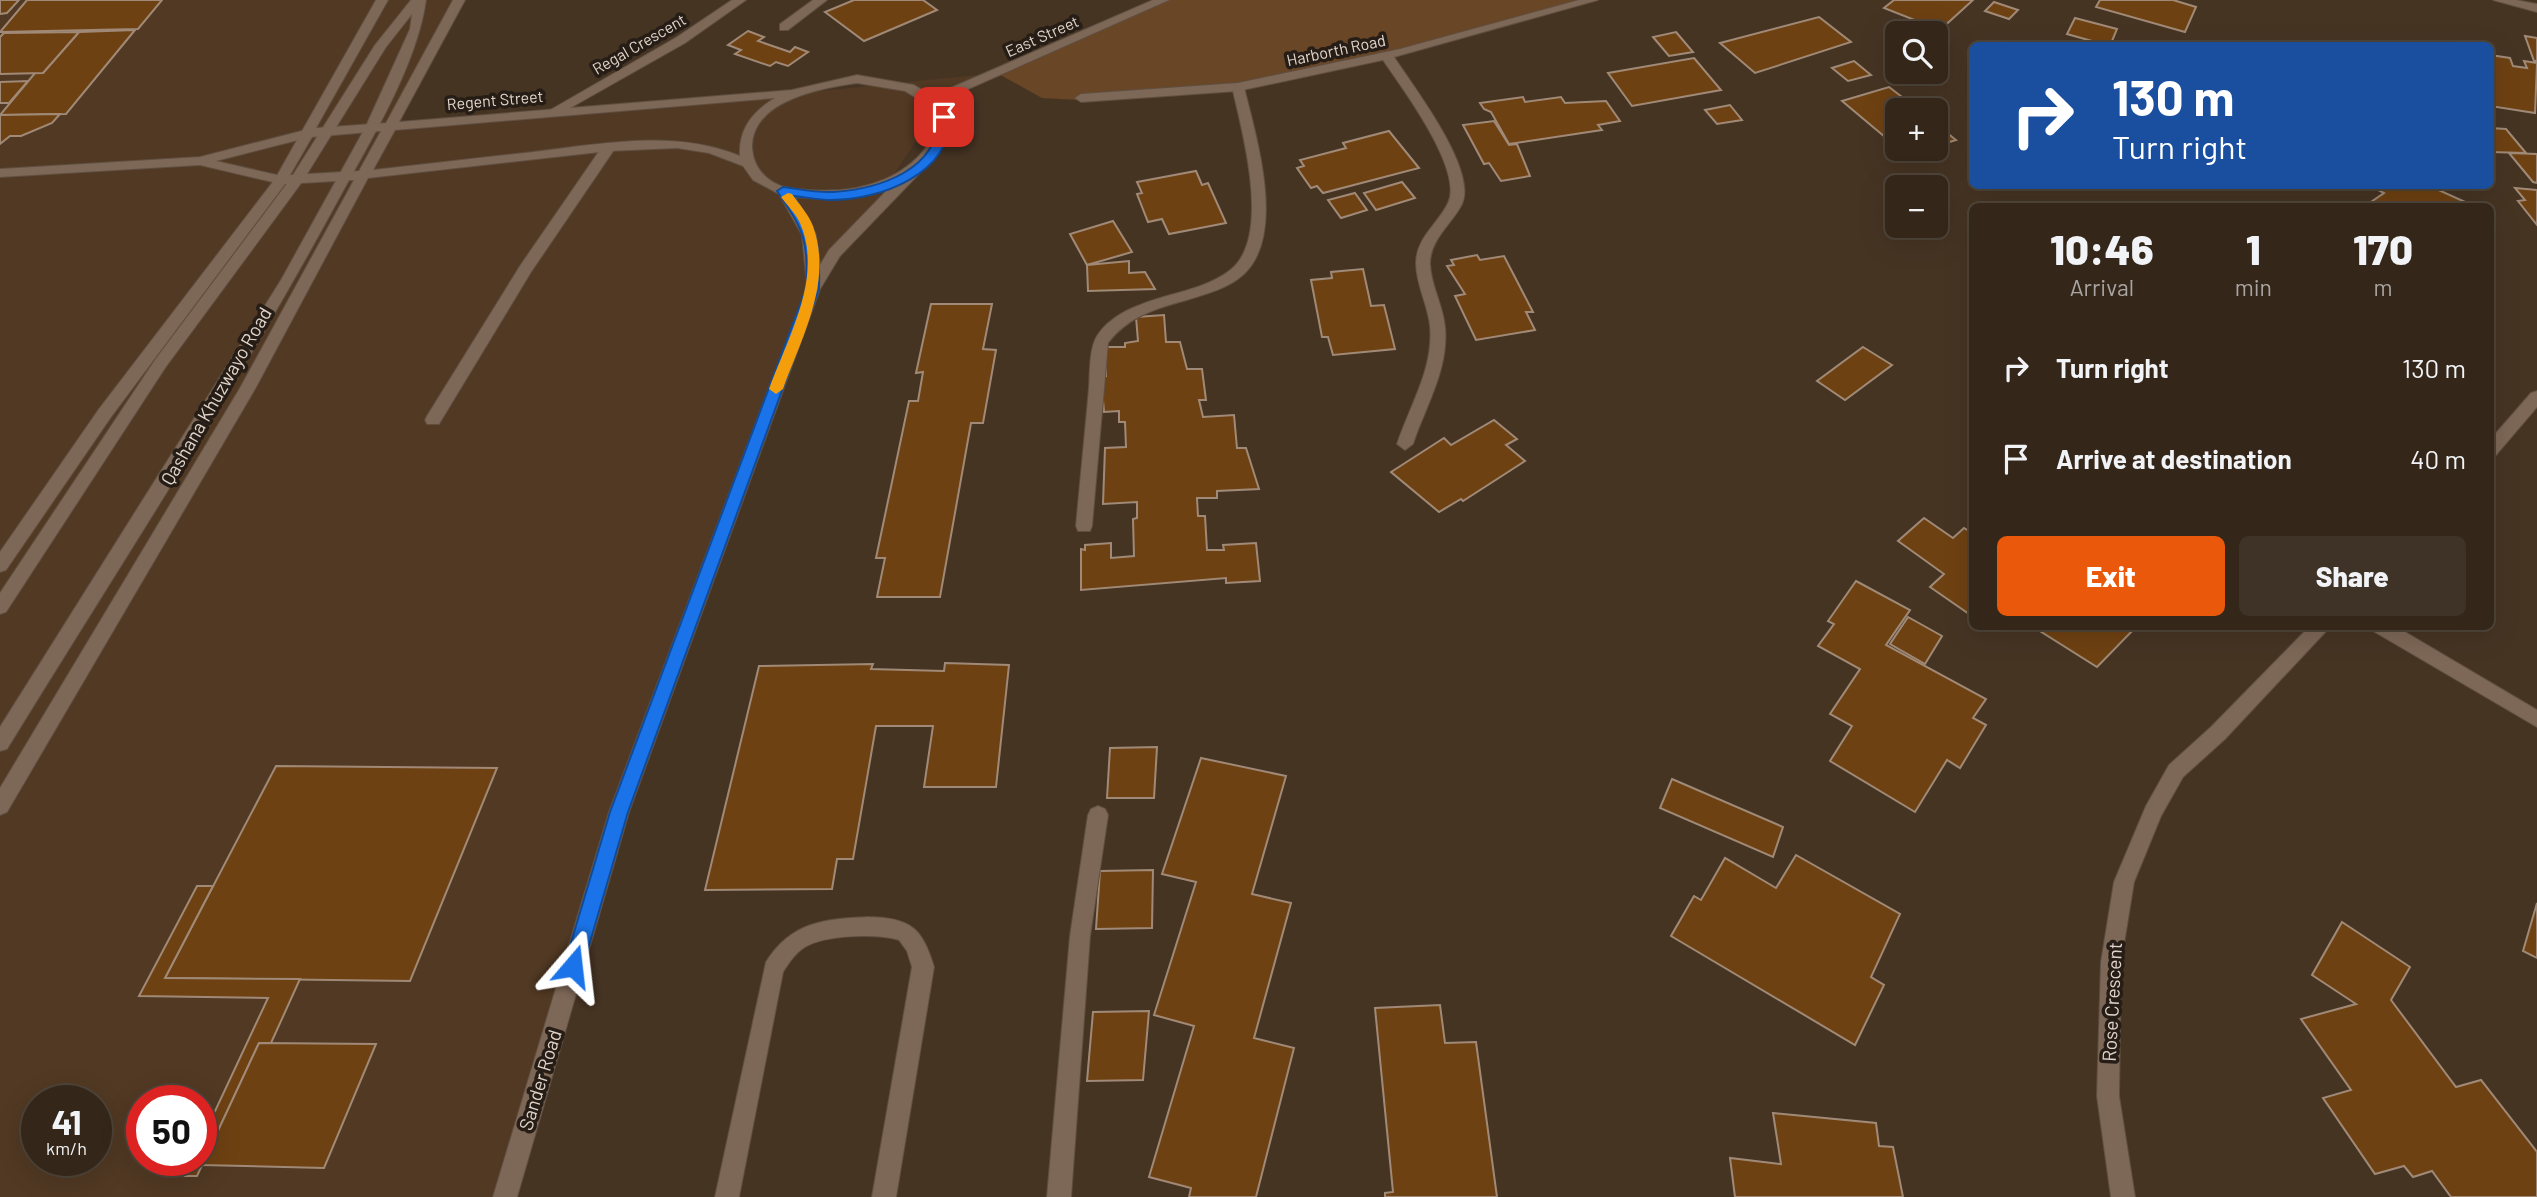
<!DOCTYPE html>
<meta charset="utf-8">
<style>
:root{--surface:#34271a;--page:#3f3327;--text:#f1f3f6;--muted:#a9a5a2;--line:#4e4439;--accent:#ea580c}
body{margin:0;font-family:Barlow,sans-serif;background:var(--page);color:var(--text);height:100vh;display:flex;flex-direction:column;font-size:26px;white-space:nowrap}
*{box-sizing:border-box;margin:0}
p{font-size:23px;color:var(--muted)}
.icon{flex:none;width:38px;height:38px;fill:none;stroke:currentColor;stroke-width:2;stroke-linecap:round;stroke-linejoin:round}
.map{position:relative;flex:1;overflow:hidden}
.sheet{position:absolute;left:1969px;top:203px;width:525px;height:427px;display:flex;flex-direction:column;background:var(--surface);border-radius:10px;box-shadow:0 7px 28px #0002,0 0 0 2px var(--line)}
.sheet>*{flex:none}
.hud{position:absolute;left:1969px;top:42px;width:525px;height:147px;border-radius:10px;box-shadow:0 7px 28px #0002,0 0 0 2px var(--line);background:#1a4fa0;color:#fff;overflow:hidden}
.buttons{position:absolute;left:1885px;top:21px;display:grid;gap:14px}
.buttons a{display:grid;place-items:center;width:63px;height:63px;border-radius:10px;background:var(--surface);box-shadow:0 7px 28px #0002,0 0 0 2px var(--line);font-size:35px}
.speed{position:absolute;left:21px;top:1085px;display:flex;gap:14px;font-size:35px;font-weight:700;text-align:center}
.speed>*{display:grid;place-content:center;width:91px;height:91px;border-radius:50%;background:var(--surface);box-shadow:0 7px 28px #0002,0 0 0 2px var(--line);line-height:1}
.speed small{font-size:18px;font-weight:400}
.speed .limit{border:10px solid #d22;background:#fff;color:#111}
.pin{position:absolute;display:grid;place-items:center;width:60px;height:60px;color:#fff;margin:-30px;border-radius:14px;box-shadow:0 4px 10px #0006}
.me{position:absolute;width:77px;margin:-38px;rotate:17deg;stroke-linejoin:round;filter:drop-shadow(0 0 5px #0008)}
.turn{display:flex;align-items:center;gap:24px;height:147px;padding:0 28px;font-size:32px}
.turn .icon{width:91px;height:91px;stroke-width:2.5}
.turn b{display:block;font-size:49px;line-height:60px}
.eta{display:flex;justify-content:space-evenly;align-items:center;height:119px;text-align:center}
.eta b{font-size:42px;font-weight:800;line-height:49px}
.primary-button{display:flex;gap:14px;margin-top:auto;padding:14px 28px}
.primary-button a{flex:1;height:80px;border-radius:10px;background:var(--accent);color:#fff;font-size:28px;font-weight:800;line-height:80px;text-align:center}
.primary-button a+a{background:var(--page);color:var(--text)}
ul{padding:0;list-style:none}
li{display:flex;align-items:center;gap:21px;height:91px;padding:0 28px}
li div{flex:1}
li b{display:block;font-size:26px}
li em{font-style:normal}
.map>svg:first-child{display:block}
.built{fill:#513923;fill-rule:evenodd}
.green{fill:#694626}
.building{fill:#6e4112;stroke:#a08a77;stroke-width:2}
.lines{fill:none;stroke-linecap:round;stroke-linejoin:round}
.lane-casing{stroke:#5f4f41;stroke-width:2}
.street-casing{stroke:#5f4f41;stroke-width:2}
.secondary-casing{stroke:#5f4f41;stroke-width:2}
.lane{fill:#7d6756;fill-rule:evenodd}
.street{fill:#7d6756;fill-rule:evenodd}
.secondary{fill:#7d6756;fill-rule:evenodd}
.route{fill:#1a73e8;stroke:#114b97;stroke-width:2}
.slow{fill:#f59e0b}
.labels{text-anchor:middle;stroke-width:7;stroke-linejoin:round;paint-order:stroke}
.far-street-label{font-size:16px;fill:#e1d5cb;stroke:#261d16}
.street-label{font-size:19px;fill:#e1d5cb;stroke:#261d16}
</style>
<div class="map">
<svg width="2537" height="1197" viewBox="0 0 2537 1197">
<rect width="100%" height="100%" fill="#463423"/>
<path class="built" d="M0,0H457L390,124L801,93L997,73L942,102L813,296L623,813L509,1197H0ZM37,1101H96V1160H37ZM142,1101H201V1160H142Z"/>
<path class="green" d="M1163,0H1594L1385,57L1239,87L1080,100L1042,98L997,73Z"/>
<g class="building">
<path d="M0,0H19L7,13L0,14Z"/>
<path d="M27,0H162L138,29L0,32Z"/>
<path d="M854,0H923L937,10L864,41L825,12Z"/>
<path d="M1894,0H1973L1940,30L1884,8Z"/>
<path d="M2100,0H2173L2196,7L2185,32L2096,7Z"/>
<path d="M1994,2L2018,10L2009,19L1985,11Z"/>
<path d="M1819,17L1851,42L1755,73L1720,43Z"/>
<path d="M2075,18L2117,29L2110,46L2067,34Z"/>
<path d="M135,30L66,114L0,115L35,73H43L79,32Z"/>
<path d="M748,31L764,37L758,41L790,52L795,47L808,52L788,66L776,62L770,66L735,54L741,50L728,45Z"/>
<path d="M79,32L43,73L0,74V37L4,33Z"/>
<path d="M1676,32L1693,52L1669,56L1653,37Z"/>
<path d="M2525,36L2537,38V61H2534Z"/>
<path d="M2490,55L2510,58L2513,66L2527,68L2524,61L2537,63L2535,113L2490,106Z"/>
<path d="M1694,58L1721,90L1632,106L1608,73Z"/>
<path d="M1854,61L1871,75L1848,81L1832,68Z"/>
<path d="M28,81L9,103H0V82Z"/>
<path d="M1889,87L1919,110H1897V147L1842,101Z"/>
<path d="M1523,97L1525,102L1561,97L1565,103L1606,101L1620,121L1598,125L1602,130L1509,144L1491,112L1484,109L1480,103Z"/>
<path d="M1730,105L1742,120L1717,124L1705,110Z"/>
<path d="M60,114L52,123L21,136H10L0,144V115Z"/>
<path d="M1494,121L1509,145L1517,144L1530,176L1501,181L1489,163L1484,164L1463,125Z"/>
<path d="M1936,124L1956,140L1936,146Z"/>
<path d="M2490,128L2506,129L2526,153L2490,152Z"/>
<path d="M1389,131L1419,168L1323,193L1317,186L1311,188L1297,168L1304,166L1300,160L1346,148L1343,143Z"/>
<path d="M2509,153L2537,154V183L2533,182Z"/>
<path d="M1196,171L1202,185L1208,183L1226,223L1169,234L1162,219L1148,222L1137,194L1142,193L1137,182Z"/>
<path d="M1402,182L1415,198L1376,210L1364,193Z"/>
<path d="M2371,186H2438L2434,188L2474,206H2365L2384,193Z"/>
<path d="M2515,188L2537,190V225L2518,201L2525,200Z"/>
<path d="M1355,193L1367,210L1341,218L1328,200Z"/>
<path d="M1113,221L1132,252L1087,265L1070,234Z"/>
<path d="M1477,255L1480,260L1504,256L1533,312H1526L1535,330L1476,340L1455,296L1465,294L1447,266L1454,265L1451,260Z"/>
<path d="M1129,261V273L1145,272L1155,289L1088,291L1087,265Z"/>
<path d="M1363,269L1371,306L1384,305L1395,349L1333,355L1328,337H1322L1311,280L1332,278L1331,272Z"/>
<path d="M931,304H992L983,349L996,350L983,423H971L940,597H877L885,558H876L909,401H918L923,372L916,373Z"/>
<path d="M1164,315L1166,342H1180L1187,369H1202L1206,400H1199L1203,417L1234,415L1237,448H1246L1259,489L1217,491V498H1197L1198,516H1205L1207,550H1224L1223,545L1256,543L1260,581L1226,583V578L1081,590V549L1085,550V545L1111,543V558L1134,556L1133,519L1137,518V502L1103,504L1105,448L1126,447L1125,422H1119V411L1104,412L1101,376H1106L1105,347H1125V343L1138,341L1136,317Z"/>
<path d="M1863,347L1892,365L1845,400L1817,381Z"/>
<path d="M1494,420L1517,439L1506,445L1525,461L1463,501L1461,499L1439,512L1391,472L1444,438L1451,445Z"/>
<path d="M1924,518L1953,538L1964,528L1972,533V616L1930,587L1944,574L1898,541Z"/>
<path d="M1856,581L1910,610L1886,645L1986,699L1973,718L1986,725L1960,768L1947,760L1915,812L1830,761L1852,726L1830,714L1860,669L1818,646L1834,624L1828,621Z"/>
<path d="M1908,617L1942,636L1925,664L1890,644Z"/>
<path d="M2032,626H2134L2135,628L2097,667Z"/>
<path d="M945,663L1009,665L996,787H924L933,726H876L853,859H837L832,889L705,890L759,666L873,664L871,669L944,671Z"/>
<path d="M1157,747L1154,798H1107L1110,748Z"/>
<path d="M1201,758L1286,776L1252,894L1291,903L1254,1038L1294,1048L1256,1197H1189L1191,1188L1149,1177L1194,1026L1154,1015L1196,882L1162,874Z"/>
<path d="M276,766L497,768L410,981L165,978Z"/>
<path d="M1672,779L1783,827L1773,857L1660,808Z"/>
<path d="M1796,855L1900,914L1871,977L1884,985L1855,1045L1671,936L1694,896L1701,900L1725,858L1776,888Z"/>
<path d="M1153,870L1152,928L1096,929L1100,871Z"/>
<path d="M197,886H213L165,978L300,979L271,1043H259L197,1176H185L192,1160H201V1141L268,998L139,996Z"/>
<path d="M2537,903V958L2523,951Z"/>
<path d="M2342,922L2410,967L2391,1000L2456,1087L2481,1080L2537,1152V1197H2451L2432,1171L2413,1177L2404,1166L2375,1174L2323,1098L2351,1090L2301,1019L2356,1004L2312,975Z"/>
<path d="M1440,1005L1445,1043L1476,1042L1497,1197H1385V1193L1393,1192L1375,1008Z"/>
<path d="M1149,1011L1143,1080L1087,1081L1093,1012Z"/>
<path d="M259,1043L376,1044L324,1168L202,1165Z"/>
<path d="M1773,1113L1876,1123L1879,1146L1893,1147L1903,1197H1735L1730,1158L1781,1164Z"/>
</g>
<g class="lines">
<defs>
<g id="lane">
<path d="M411,0H426C417,66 369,143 337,202C236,389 118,568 7,749L0,751V727L281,280L365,128L410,29L412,14L386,47L302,182L165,368L6,612L0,614V593L155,360L291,178L375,45Z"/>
<path d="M813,0H827L788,30H780V24Z"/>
<path d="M1238,83L1244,87C1256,137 1286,232 1245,273C1230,288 1206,294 1187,300C1157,308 1127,317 1108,343L1092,526L1090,531H1078L1076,526C1080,480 1085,434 1089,388C1090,374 1089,353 1095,340C1103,323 1123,311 1140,305C1169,293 1203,290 1229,271C1273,239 1242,131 1232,87Z"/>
<path d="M309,129L316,133L314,136L216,161L286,177V183L281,184L200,165L0,177V169L200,157Z"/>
<path d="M609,143L616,147L531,272L439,424H427L425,420L427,416L520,266L604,144Z"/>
<path d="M868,917C910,918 922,927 934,967L896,1197H872L912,967L907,951L899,940C876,933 825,935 805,947C795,953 789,963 783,972L739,1197H715L766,962C791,922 824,919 868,917Z"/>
</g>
<g id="street">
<path d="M732,0H746L685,43L556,116H546L545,113L677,37Z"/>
<path d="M1579,0H1598L1394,57C1413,86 1478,170 1462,204C1452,224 1430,239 1430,264C1431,286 1443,305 1445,327C1449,369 1426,405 1413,444L1405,450L1397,444C1410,405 1434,368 1430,326C1428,305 1416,285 1416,263C1416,238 1438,224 1448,203C1464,170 1402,88 1383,60L1238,91L1081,102L1075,98L1081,94L1238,83L1400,49Z"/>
<path d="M2493,0H2516L2537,4V12Z"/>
<path d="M2537,391V407L2496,455L2490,457V440L2531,393Z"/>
<path d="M2310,626H2331L2225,739L2183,777L2161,816L2134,882L2121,962L2119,1096L2135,1197H2111L2097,1096L2101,962L2114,882L2146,806L2169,765L2211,727Z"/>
<path d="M2370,626H2395L2537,710V727L2373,631Z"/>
<path d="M1098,806L1105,809L1108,815L1090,936L1071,1197H1047L1070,936L1088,815L1091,809Z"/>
</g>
<path id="secondary" d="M376,0H388L316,128L386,123L453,0H465L399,122L792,90L857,75L914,85L932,96L1153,0H1169L941,101L951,127L939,153L840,256L820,289L629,812L517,1197H493L609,812L807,287L802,235L779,194L753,180L743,166L709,153L677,148L609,151L368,178L255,389L7,812L0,815V788L240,388L354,180L285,184L111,417L6,570L0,572V552L99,409L275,179ZM857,83L905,91L931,107L938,127C916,178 862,194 809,190C797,189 784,189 773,182C760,174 753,163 752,147C752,100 822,88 857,83ZM775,98C753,111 738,129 740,156C674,129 601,144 533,152C480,158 427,164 373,170L395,130ZM381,131L359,171L290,175L312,137ZM892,185L829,250L820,265L816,235L795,197C828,200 861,200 892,185Z"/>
</defs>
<use href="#lane" class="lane-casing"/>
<use href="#street" class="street-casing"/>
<use href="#secondary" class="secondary-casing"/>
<use href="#lane" class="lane"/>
<use href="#street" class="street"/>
<use href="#secondary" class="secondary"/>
</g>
<path class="route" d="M944,113L950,117C951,174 880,200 831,200C818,200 806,197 793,196C819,232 820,246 819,289L628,812L583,966L580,972L573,975L567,972L564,966L610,812L806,289C808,239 805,232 777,191L783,187C799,189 817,193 833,192C879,189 939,170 938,117Z"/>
<path class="slow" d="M788,193L792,194C799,204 809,215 813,226C833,282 802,336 783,389L776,394L769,389C787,339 824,277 800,223C796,214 787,205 781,197Z"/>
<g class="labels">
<g class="far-street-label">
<text transform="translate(1042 36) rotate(-24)" y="6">East Street</text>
<text transform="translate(639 44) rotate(-30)" y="6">Regal Crescent</text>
<text transform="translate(1336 50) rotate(-12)" y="6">Harborth Road</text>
<text transform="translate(495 100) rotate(-5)" y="6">Regent Street</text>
</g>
<g class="street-label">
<text transform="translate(216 396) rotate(-60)" y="7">Qashana Khuzwayo Road</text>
<text transform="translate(2112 1002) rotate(-87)" y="7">Rose Crescent</text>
<text transform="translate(540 1080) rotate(-73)" y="7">Sander Road</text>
</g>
</g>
</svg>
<div class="buttons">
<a><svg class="icon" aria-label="search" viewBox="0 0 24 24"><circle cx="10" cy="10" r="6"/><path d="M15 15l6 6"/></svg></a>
<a>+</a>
<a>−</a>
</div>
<div class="speed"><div>41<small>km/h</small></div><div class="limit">50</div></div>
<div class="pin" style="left:944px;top:117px;background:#d93025"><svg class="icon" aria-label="arrive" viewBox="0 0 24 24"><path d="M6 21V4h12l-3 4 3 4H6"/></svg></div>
<svg class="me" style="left:573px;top:966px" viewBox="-20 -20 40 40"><path d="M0-17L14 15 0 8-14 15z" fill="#1a73e8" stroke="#fff" stroke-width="4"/></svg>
<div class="hud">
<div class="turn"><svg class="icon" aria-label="right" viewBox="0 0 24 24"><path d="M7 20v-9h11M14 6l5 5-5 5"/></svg><div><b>130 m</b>Turn right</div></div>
</div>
<section class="sheet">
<div class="eta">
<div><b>10:46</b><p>Arrival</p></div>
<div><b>1</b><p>min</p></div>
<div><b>170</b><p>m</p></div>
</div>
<ul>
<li><svg class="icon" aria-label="right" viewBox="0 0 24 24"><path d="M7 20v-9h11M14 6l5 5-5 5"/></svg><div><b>Turn right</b></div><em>130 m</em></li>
<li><svg class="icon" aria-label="arrive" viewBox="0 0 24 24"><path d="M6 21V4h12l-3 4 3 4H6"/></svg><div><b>Arrive at destination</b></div><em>40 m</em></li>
</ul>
<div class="primary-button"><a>Exit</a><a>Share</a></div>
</section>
</div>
